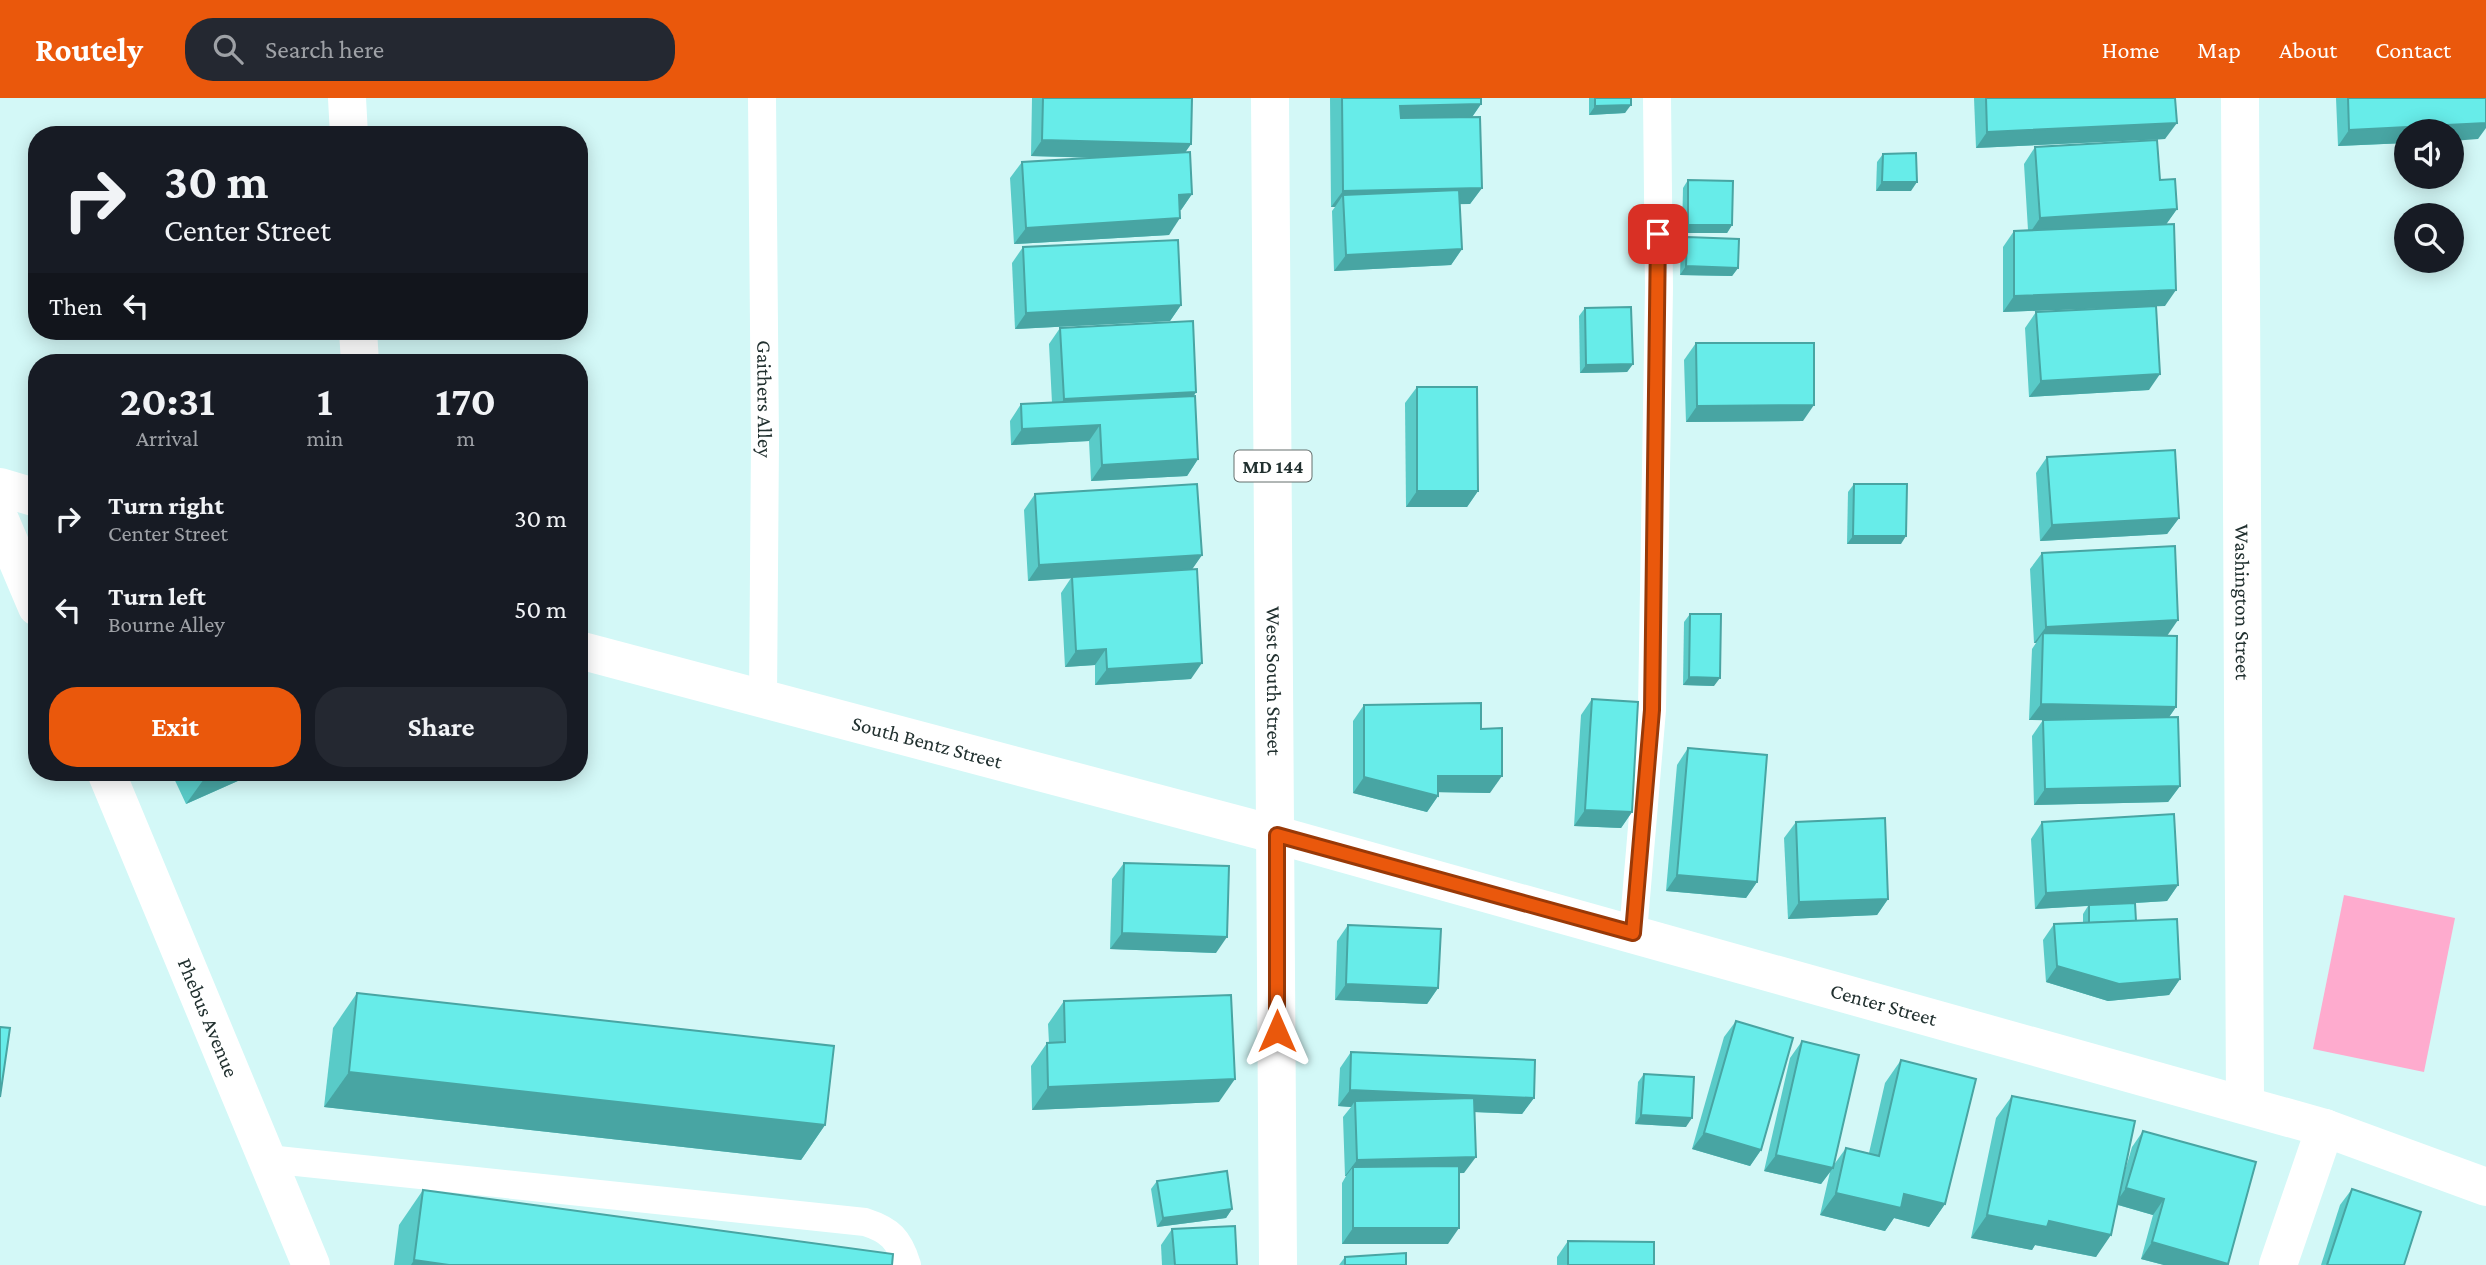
<!DOCTYPE html>
<style>
:root{--surface:#171b24;--page:#242831;--text:#f1f3f6;--muted:#9ea1a6;--accent:#ea580c}
body{margin:0;font-family:"Crimson Pro",serif;background:var(--page);color:var(--text);height:100vh;display:flex;flex-direction:column;font-size:26px;white-space:nowrap}
*{box-sizing:border-box;margin:0}
p{font-size:23px;color:var(--muted)}
.icon{flex:none;width:38px;height:38px;fill:none;stroke:currentColor;stroke-width:2;stroke-linecap:round;stroke-linejoin:round}
.map{position:relative;flex:1;overflow:hidden}
.side{position:absolute;left:28px;top:256px;width:560px;height:427px;display:flex;flex-direction:column;background:var(--surface);border-radius:28px;box-shadow:0 4px 18px #0003}
.side>*{flex:none}
.hud{position:absolute;left:28px;top:28px;width:560px;height:214px;border-radius:28px;box-shadow:0 4px 18px #0003;background:#171b24;color:var(--text);overflow:hidden}
.controls{position:absolute;left:2394px;top:21px;display:grid;gap:14px}
.controls a{display:grid;place-items:center;width:70px;height:70px;border-radius:50%;background:var(--surface);box-shadow:0 4px 18px #0003;font-size:35px}
.pin{position:absolute;display:grid;place-items:center;width:60px;height:60px;color:#fff;margin:-30px;border-radius:14px;box-shadow:0 4px 10px #0006}
.me{position:absolute;width:77px;margin:-38px;rotate:0deg;stroke-linejoin:round;filter:drop-shadow(0 0 5px #0008)}
.turn{display:flex;align-items:center;gap:24px;height:147px;padding:0 21px;font-size:32px}
.turn .icon{width:91px;height:91px;stroke-width:2.5}
.turn b{display:block;font-size:49px;line-height:60px}
.then{display:flex;align-items:center;height:66px;padding:0 21px;background:#0003;gap:14px;font-size:26px}
.eta{display:flex;justify-content:space-evenly;align-items:center;height:119px;text-align:center}
.eta b{font-size:42px;font-weight:700;line-height:49px}
.cta{display:flex;gap:14px;margin-top:auto;padding:14px 21px}
.cta a{flex:1;height:80px;border-radius:28px;background:var(--accent);color:#fff;font-size:28px;font-weight:700;line-height:80px;text-align:center}
.cta a+a{background:var(--page);color:var(--text)}
ul{padding:0;list-style:none}
li{display:flex;align-items:center;gap:21px;height:91px;padding:0 21px}
li div{flex:1}
li b{display:block;font-size:26px}
li em{font-style:normal}
header{display:flex;align-items:center;gap:42px;box-sizing:border-box;height:98px;padding:0 35px;background:var(--accent);color:#fff}
header strong{font-size:33px}
nav{display:flex;gap:38px;margin-inline-start:auto;font-size:24px}
.search{width:490px;height:63px;background:var(--page);display:flex;align-items:center;gap:18px;box-sizing:border-box;padding:0 24px;border-radius:28px;color:var(--muted);font-size:26px}
.map>svg:first-child{display:block}
.green{fill:#feabce}
.lines{fill:none;stroke-linecap:round;stroke-linejoin:round}
.lane{stroke:#fff;stroke-width:28}
.street{stroke:#fff;stroke-width:38}
.secondary{stroke:#fff;stroke-width:38}
.primary{stroke:#fff;stroke-width:38}
.wall{fill:#59cbc8}
.shaded-wall{fill:#48a5a3}
.building{fill:#67ece9;stroke:#48a5a3;stroke-width:2}
.route-casing{stroke:#983908;stroke-width:18}
.route{stroke:#ea580c;stroke-width:12}
.labels{text-anchor:middle;stroke-width:5;stroke-linejoin:round;paint-order:stroke}
.shield{fill:#fff;stroke:#646e6d;stroke-width:2}
.shield-label{font-size:19px;font-weight:bold;fill:#21302f}
.street-label{font-size:21px;fill:#21302f;stroke:#fff}
</style>
<header>
<strong>Routely</strong>
<div class="search"><svg class="icon" aria-label="search" viewBox="0 0 24 24"><circle cx="10" cy="10" r="6"/><path d="M15 15l6 6"/></svg>Search here</div>
<nav><a>Home</a><a>Map</a><a>About</a><a>Contact</a></nav>
</header>
<div class="map">
<svg width="2486" height="1167" viewBox="0 0 2486 1167">
<rect width="100%" height="100%" fill="#d3f8f7"/>
<path class="green" d="M2344,797L2455,820L2424,974L2313,951Z"/>
<g class="lines">
<g class="lane">
<path id="s1" d="M762,0L765,343L763,600"/>
<path d="M1633,835L1652,612L1659,190L1657,0"/>
<path d="M268,1061L865,1124C890,1132 899,1141 907,1167"/>
</g>
<g class="street">
<path d="M347,0L349,37"/>
<path id="s2" d="M2240,0L2245,1006"/>
<path d="M358,233L360,264"/>
<path d="M0,422L37,509"/>
<path id="s3" d="M106,674L311,1167"/>
<path d="M2278,1167L2325,1030"/>
</g>
<path class="secondary" id="s4" d="M1277,737L2325,1030L2486,1089"/>
<g class="primary">
<path id="s5" d="M1270,0L1278,1167"/>
<path d="M0,389L37,400"/>
<path id="s6" d="M579,552L1277,737"/>
</g>
</g>
<g class="wall">
<path d="M1032,0H1192L1191,46L1185,54L1192,96L1181,112H1179L1169,137L1014,146L1010,80L1022,64L1098,60L1031,58Z"/>
<path d="M1330,0H1481V6L1472,19L1482,90L1470,106H1460L1462,151L1451,167L1334,173L1332,113L1335,109H1331Z"/>
<path d="M1589,0H1631L1625,15L1589,17Z"/>
<path d="M1974,0H2175L2165,41L1976,50Z"/>
<path d="M2336,0H2486L2478,41L2406,33V45L2338,48Z"/>
<path d="M2035,49L2160,82L2177,111L2166,126L2165,208H2156L2149,292L2029,299L2025,230L2036,214L2124,209L2003,214V149L2014,133L2028,132L2024,66Z"/>
<path d="M1883,56L1911,93H1876L1877,64Z"/>
<path d="M1688,82L1732,127L1727,135H1682L1683,90Z"/>
<path d="M1687,139L1738,170L1732,178L1680,177L1681,147Z"/>
<path d="M1023,149L1181,207L1170,223L1015,231L1012,165Z"/>
<path d="M1585,210L1633,266L1627,274L1580,275L1579,218Z"/>
<path d="M1060,230L1196,294L1194,298L1198,361L1187,378L1091,383L1089,343L1011,347L1010,323L1021,306L1052,305L1049,246Z"/>
<path d="M1696,245L1803,323L1686,324L1684,262Z"/>
<path d="M1417,289L1478,393L1467,409H1406L1405,305Z"/>
<path d="M2047,359L2179,420L2167,436L2040,443L2036,375Z"/>
<path d="M1854,386L1901,446H1847L1848,394Z"/>
<path d="M1035,396L1202,457L1191,472V581L1095,587V567L1065,569L1061,495L1071,480L1028,483L1024,412Z"/>
<path d="M2042,455L2167,538H2160L2176,609L2169,619L2180,688L2168,704L2034,707L2032,638L2043,622H2029L2032,551L2036,545H2034L2030,471Z"/>
<path d="M1690,516L1714,588L1683,587L1684,524Z"/>
<path d="M1592,601L1632,714L1621,730L1574,728L1581,617Z"/>
<path d="M1364,607L1481,631L1490,695L1438,694V698L1427,714L1353,695V623Z"/>
<path d="M1688,650L1757,784L1746,800L1666,793L1677,667Z"/>
<path d="M171,674H252L249,678L186,706Z"/>
<path d="M1796,724L1888,801L1877,817L1788,821L1784,740Z"/>
<path d="M2042,724L2178,787L2167,803L2135,805L2136,823L2180,881L2169,897L2108,903L2046,884L2043,842L2054,826L2083,825V816L2088,808L2035,811L2031,741Z"/>
<path d="M1124,765L1216,855L1110,851L1112,781Z"/>
<path d="M1348,827L1438,890L1427,906L1335,902L1337,843Z"/>
<path d="M357,895L825,1027L801,1062L324,1009L333,930Z"/>
<path d="M1064,903L1219,1004L1032,1012L1031,968L1047,945H1049L1048,926Z"/>
<path d="M1736,923L1761,1052L1750,1068L1692,1051L1724,939Z"/>
<path d="M1802,943L1833,1068L1846,1050L1869,1055L1885,985L1901,962L1945,1106L1929,1129L1894,1120L1885,1133L1820,1117L1830,1074L1821,1086L1764,1073L1790,960Z"/>
<path d="M1351,954L1534,1000L1522,1016L1474,1014L1464,1075H1459L1448,1146H1342V1085L1346,1078H1345L1343,1019L1351,1009L1338,1008L1340,970Z"/>
<path d="M1644,976L1686,1029L1635,1026L1638,984Z"/>
<path d="M2012,998L2124,1076L2132,1049L2143,1033L2228,1166L2227,1167H2164L2141,1161L2153,1117L2118,1107L2096,1159L2035,1147L2032,1152L1971,1140L1996,1020Z"/>
<path d="M1157,1083L1232,1111L1226,1120L1157,1129L1151,1091Z"/>
<path d="M2352,1091L2404,1167H2321L2340,1107Z"/>
<path d="M423,1092L892,1167H394L399,1127Z"/>
<path d="M1172,1131L1237,1167H1162L1161,1147Z"/>
<path d="M1568,1143L1654,1167H1557V1159Z"/>
<path d="M1345,1159L1406,1167H1339Z"/>
</g>
<g class="shaded-wall">
<path d="M1481,6L1470,22L1389,24L1400,8Z"/>
<path d="M1631,7L1625,15L1589,17L1595,8Z"/>
<path d="M2177,25L2165,41L1976,50L1987,34Z"/>
<path d="M2486,25V30L2478,41L2452,43V33H2406V45L2338,48L2349,32Z"/>
<path d="M1042,42L1191,46L1180,62L1031,58Z"/>
<path d="M1882,84H1917L1911,93H1876Z"/>
<path d="M1482,90L1470,106L1344,108L1343,97L1335,109H1331L1343,93Z"/>
<path d="M1192,96L1181,112L1167,113L1179,97Z"/>
<path d="M2177,111L2165,128L2029,136L2040,120Z"/>
<path d="M1180,120L1169,137L1014,146L1026,130Z"/>
<path d="M1688,127H1732L1727,135H1682Z"/>
<path d="M1462,151L1451,167L1334,173L1346,157Z"/>
<path d="M1686,168L1738,170L1732,178L1680,177Z"/>
<path d="M2176,192L2165,208L2003,214L2014,198Z"/>
<path d="M1181,207L1170,223L1015,231L1026,215Z"/>
<path d="M1633,266L1627,274L1580,275L1586,267Z"/>
<path d="M2160,276L2149,292L2029,299L2041,283Z"/>
<path d="M1196,294L1185,310L1053,317L1064,301Z"/>
<path d="M1814,307L1803,323L1686,324L1697,308Z"/>
<path d="M1100,327L1089,343L1011,347L1022,331Z"/>
<path d="M1198,361L1187,378L1091,383L1102,367Z"/>
<path d="M1417,393H1478L1467,409H1406Z"/>
<path d="M2179,420L2167,436L2040,443L2052,427Z"/>
<path d="M1853,438H1906L1901,446H1847Z"/>
<path d="M1202,457L1191,473L1028,483L1039,467Z"/>
<path d="M2178,522L2167,538L2043,544V535L2036,545H2034L2046,529Z"/>
<path d="M1106,551L1095,567L1065,569L1076,553Z"/>
<path d="M1202,565L1191,581L1095,587L1107,571Z"/>
<path d="M1689,579L1720,580L1714,588L1683,587Z"/>
<path d="M2041,606L2176,609L2165,625L2029,622Z"/>
<path d="M209,674H252L249,678L186,706Z"/>
<path d="M1438,678H1502L1490,695L1427,694Z"/>
<path d="M1364,679L1438,698L1427,714L1353,695Z"/>
<path d="M2180,688L2168,704L2034,707L2045,691Z"/>
<path d="M1585,712L1632,714L1621,730L1574,728Z"/>
<path d="M1677,777L1757,784L1746,800L1666,793Z"/>
<path d="M2178,787L2167,803L2035,811L2046,795Z"/>
<path d="M1888,801L1877,817L1788,821L1799,804Z"/>
<path d="M1122,835L1227,839L1216,855L1110,851Z"/>
<path d="M2057,868L2180,881L2169,897L2108,903L2046,884Z"/>
<path d="M1346,886L1438,890L1427,906L1335,902Z"/>
<path d="M349,974L825,1027L801,1062L324,1009Z"/>
<path d="M1235,981L1219,1004L1032,1012L1048,989Z"/>
<path d="M1350,992L1534,1000L1522,1016L1355,1009V1003L1351,1009L1338,1008Z"/>
<path d="M1641,1017L1692,1020L1686,1029L1635,1026Z"/>
<path d="M1704,1035L1761,1052L1750,1068L1692,1051Z"/>
<path d="M1776,1057L1833,1070L1821,1086L1764,1073Z"/>
<path d="M1476,1059L1464,1075L1353,1078V1069L1346,1078H1345L1357,1062Z"/>
<path d="M2126,1090L2164,1101L2153,1117L2115,1106Z"/>
<path d="M1836,1095L1904,1096L1945,1106L1929,1129L1894,1120L1885,1133L1820,1117Z"/>
<path d="M1232,1111L1226,1120L1157,1129L1163,1120Z"/>
<path d="M1987,1117L2049,1123L2111,1137L2096,1159L2035,1147L2032,1152L1971,1140Z"/>
<path d="M1353,1130H1459L1448,1146H1342Z"/>
<path d="M2152,1144L2228,1166L2227,1167H2164L2141,1161Z"/>
<path d="M414,1162L449,1167H411Z"/>
</g>
<g class="building">
<path d="M1043,0H1192L1191,46L1042,42Z"/>
<path d="M1342,0H1481V6L1400,8L1401,20L1480,19L1482,90L1343,93Z"/>
<path d="M1595,0H1631V7L1595,8Z"/>
<path d="M1986,0H2175L2177,25L1987,34Z"/>
<path d="M2348,0H2486V25L2349,32Z"/>
<path d="M2157,42L2160,82L2175,81L2177,111L2040,120L2035,49Z"/>
<path d="M1190,54L1192,96L1179,97L1180,120L1026,130L1022,64Z"/>
<path d="M1916,55L1917,84H1882L1883,56Z"/>
<path d="M1688,82L1733,83L1732,127H1688Z"/>
<path d="M1459,92L1462,151L1346,157L1343,97Z"/>
<path d="M2174,126L2176,192L2014,198V133Z"/>
<path d="M1687,139L1739,141L1738,170L1686,168Z"/>
<path d="M1178,142L1181,207L1026,215L1023,149Z"/>
<path d="M2156,208L2160,276L2041,283L2036,214Z"/>
<path d="M1631,209L1633,266L1586,267L1585,210Z"/>
<path d="M1193,223L1196,294L1064,301L1060,230Z"/>
<path d="M1696,245H1814V307L1697,308Z"/>
<path d="M1417,289H1477L1478,393H1417Z"/>
<path d="M1195,298L1198,361L1102,367L1100,327L1022,331L1021,306Z"/>
<path d="M2175,352L2179,420L2052,427L2047,359Z"/>
<path d="M1197,386L1202,457L1039,467L1035,396Z"/>
<path d="M1854,386H1907L1906,438H1853Z"/>
<path d="M2175,448L2178,522L2046,529L2042,455Z"/>
<path d="M1197,471L1202,565L1107,571L1106,551L1076,553L1072,479Z"/>
<path d="M1690,516H1721L1720,580L1689,579Z"/>
<path d="M2043,535L2177,538L2176,609L2041,606Z"/>
<path d="M1592,601L1638,604L1632,714L1585,712Z"/>
<path d="M1481,605V631L1502,630V678H1438V698L1364,679V607Z"/>
<path d="M2178,619L2180,688L2045,691L2043,622Z"/>
<path d="M1688,650L1767,657L1757,784L1677,777Z"/>
<path d="M2174,716L2178,787L2046,795L2042,724Z"/>
<path d="M1885,720L1888,801L1799,804L1796,724Z"/>
<path d="M1124,765L1229,768L1227,839L1122,835Z"/>
<path d="M2135,805L2136,823L2089,825V807Z"/>
<path d="M2177,821L2180,881L2119,886L2057,868L2054,826Z"/>
<path d="M1348,827L1441,831L1438,890L1346,886Z"/>
<path d="M357,895L834,948L825,1027L349,974Z"/>
<path d="M1231,897L1235,981L1048,989L1047,945L1065,944L1064,903Z"/>
<path d="M1736,923L1793,940L1761,1052L1704,1035Z"/>
<path d="M0,929L10,930L0,999Z"/>
<path d="M1802,943L1859,957L1833,1070L1776,1057Z"/>
<path d="M1351,954L1535,962L1534,1000L1350,992Z"/>
<path d="M1901,962L1976,981L1945,1106L1904,1096L1901,1110L1836,1095L1846,1050L1879,1058Z"/>
<path d="M1644,976L1694,979L1692,1020L1641,1017Z"/>
<path d="M2012,998L2135,1023L2111,1137L2049,1123L2047,1129L1987,1117Z"/>
<path d="M1474,1000L1476,1059L1357,1062L1355,1003Z"/>
<path d="M2143,1033L2256,1064L2228,1166L2152,1144L2164,1101L2126,1090Z"/>
<path d="M1459,1068V1130H1353V1069Z"/>
<path d="M1227,1073L1232,1111L1163,1120L1157,1083Z"/>
<path d="M2352,1091L2421,1114L2404,1167H2327Z"/>
<path d="M423,1092L893,1156L892,1167H449L414,1162Z"/>
<path d="M1235,1128L1237,1167H1175L1172,1131Z"/>
<path d="M1568,1143L1654,1144V1167H1568Z"/>
<path d="M1406,1155V1167H1345V1159Z"/>
</g>
<g class="lines">
<defs>
<path id="route" d="M1277,933V737L1633,835L1652,612L1658,136"/>
</defs>
<use href="#route" class="route-casing"/>
<use href="#route" class="route"/>
</g>
<g class="labels">
<rect class="shield" x="1234.5" y="352.5" width="77" height="31" rx="5"/>
<g class="shield-label">
<text x="1273" y="375">MD 144</text>
</g>
<g class="street-label">
<text dy="7" stroke="none"><textPath href="#s1" startOffset="301">Gaithers Alley</textPath></text>
<text dy="7" stroke="none"><textPath href="#s2" startOffset="504">Washington Street</textPath></text>
<text dy="7" stroke="none"><textPath href="#s5" startOffset="583">West South Street</textPath></text>
<text dy="7" stroke="none"><textPath href="#s6" startOffset="360">South Bentz Street</textPath></text>
<text dy="7" stroke="none"><textPath href="#s4" startOffset="630">Center Street</textPath></text>
<text dy="7" stroke="none"><textPath href="#s3" startOffset="266">Phebus Avenue</textPath></text>
</g>
</g>
</svg>
<div class="controls">
<a><svg class="icon" aria-label="sound" viewBox="0 0 24 24"><path d="M4 9h4l5-4v14l-5-4H4zM17 9q2 3 0 6"/></svg></a>
<a><svg class="icon" aria-label="search" viewBox="0 0 24 24"><circle cx="10" cy="10" r="6"/><path d="M15 15l6 6"/></svg></a>
</div>
<div class="pin" style="left:1658px;top:136px;background:#d93025"><svg class="icon" aria-label="arrive" viewBox="0 0 24 24"><path d="M6 21V4h12l-3 4 3 4H6"/></svg></div>
<svg class="me" style="left:1277px;top:933px" viewBox="-20 -20 40 40"><path d="M0-17L14 15 0 8-14 15z" fill="#ea580c" stroke="#fff" stroke-width="4"/></svg>
<div class="hud">
<div class="turn"><svg class="icon" aria-label="right" viewBox="0 0 24 24"><path d="M7 20v-9h11M14 6l5 5-5 5"/></svg><div><b>30 m</b>Center Street</div></div>
<div class="then">Then<svg class="icon" aria-label="left" viewBox="0 0 24 24"><path d="M17 20v-9H6M10 6l-5 5 5 5"/></svg></div>
</div>
<section class="side">
<div class="eta">
<div><b>20:31</b><p>Arrival</p></div>
<div><b>1</b><p>min</p></div>
<div><b>170</b><p>m</p></div>
</div>
<ul>
<li><svg class="icon" aria-label="right" viewBox="0 0 24 24"><path d="M7 20v-9h11M14 6l5 5-5 5"/></svg><div><b>Turn right</b><p>Center Street</p></div><em>30 m</em></li>
<li><svg class="icon" aria-label="left" viewBox="0 0 24 24"><path d="M17 20v-9H6M10 6l-5 5 5 5"/></svg><div><b>Turn left</b><p>Bourne Alley</p></div><em>50 m</em></li>
</ul>
<div class="cta"><a>Exit</a><a>Share</a></div>
</section>
</div>
